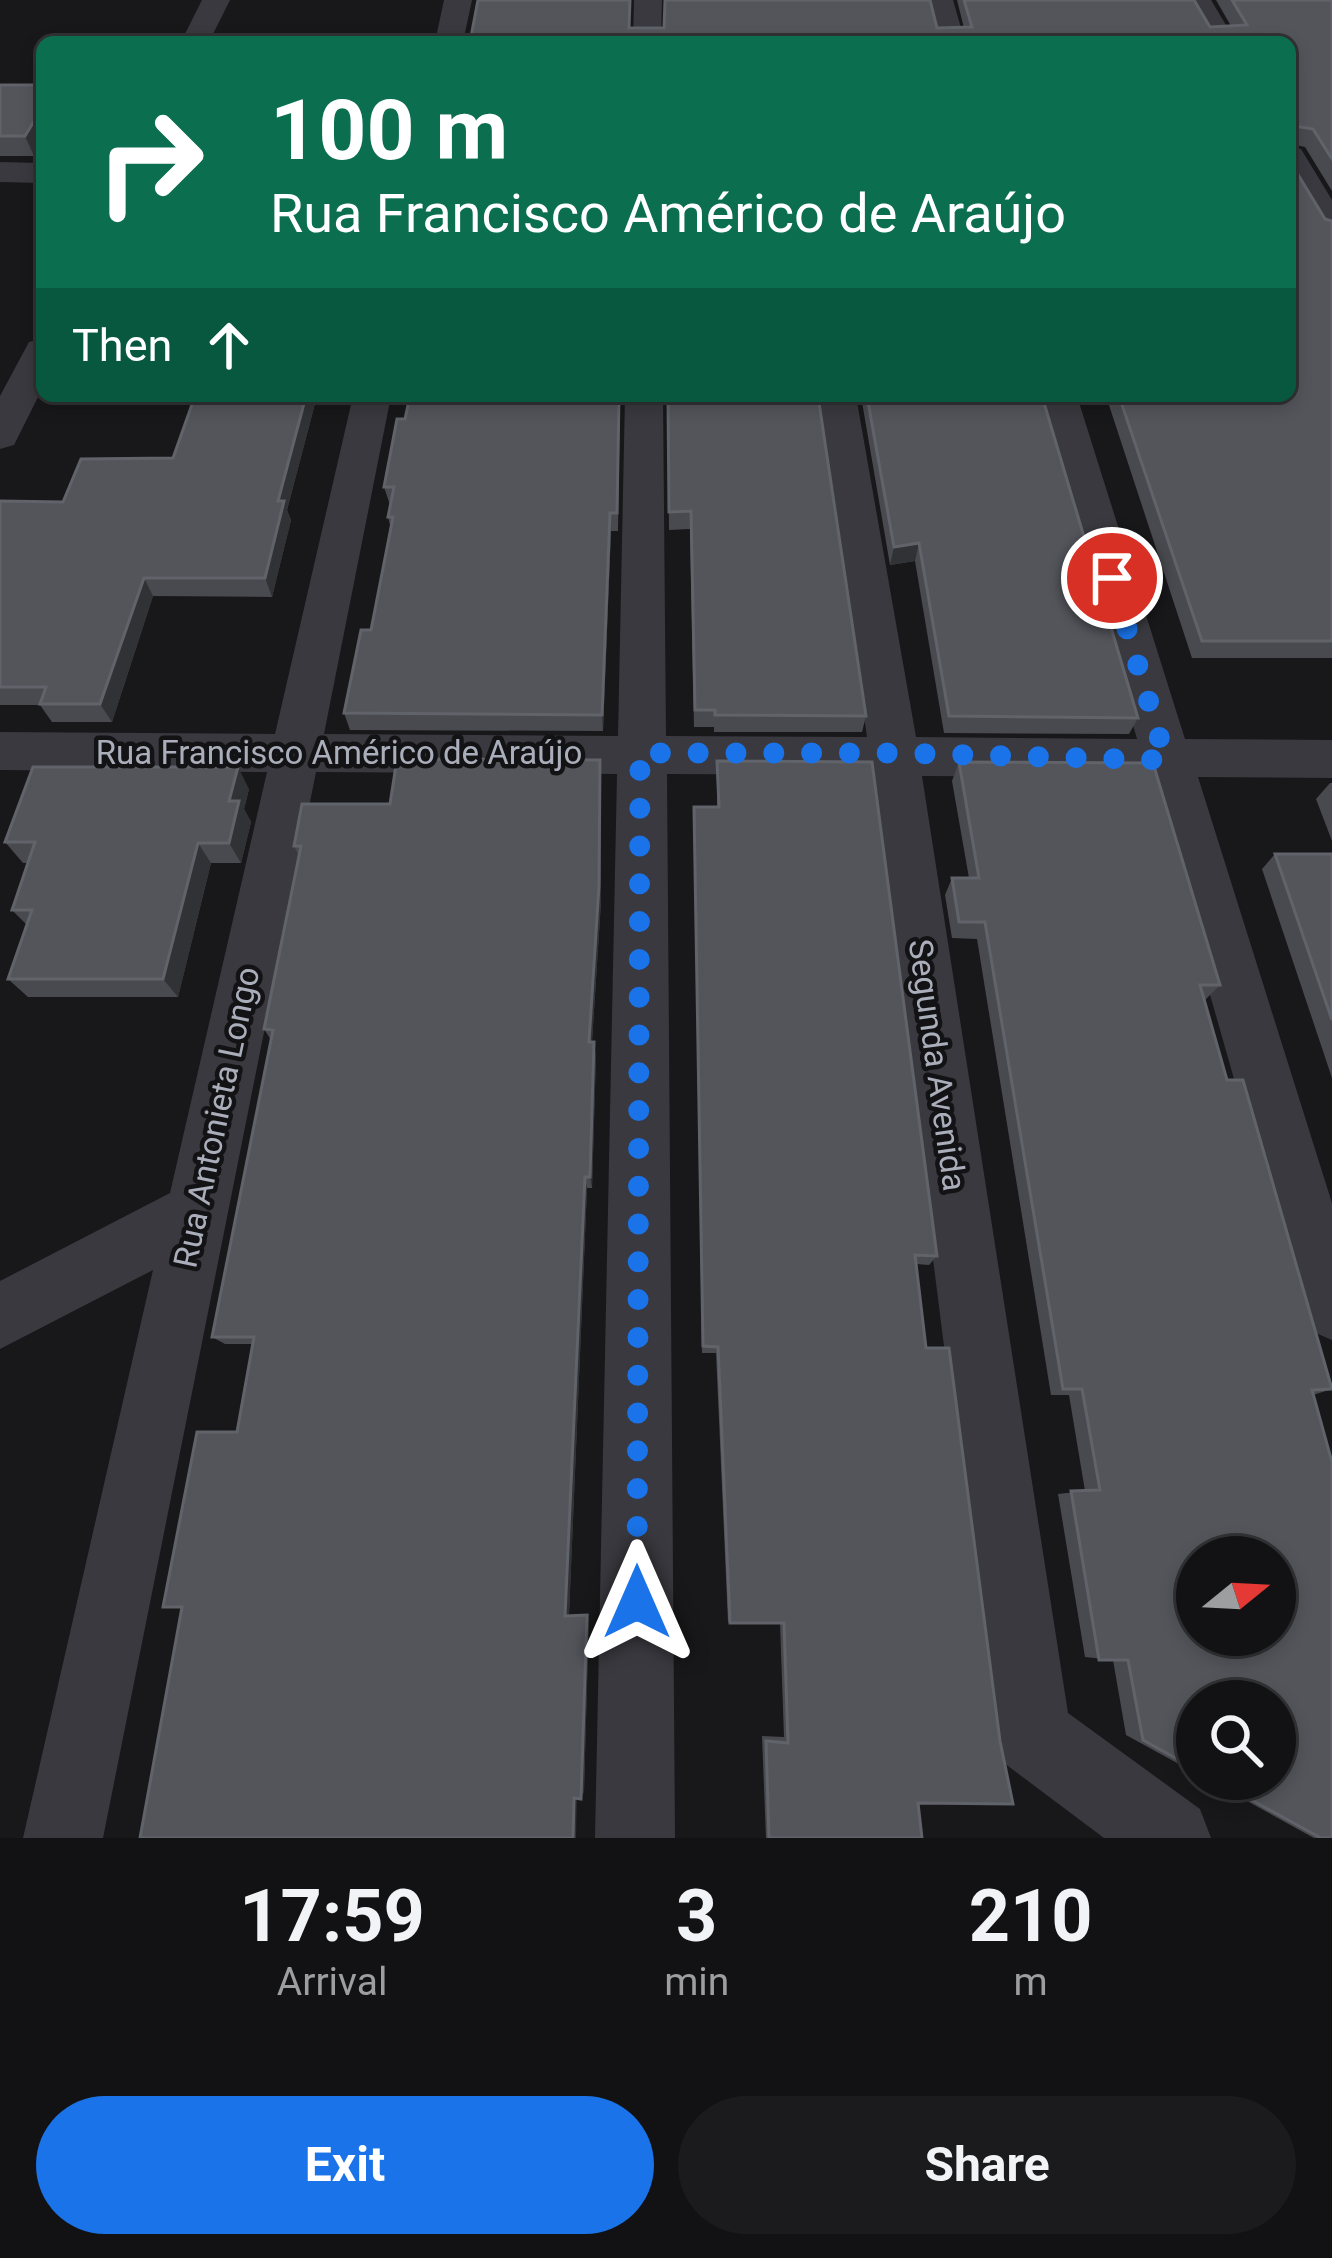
<!DOCTYPE html>
<meta charset="utf-8">
<style>
:root{--surface:#121214;--page:#1b1b1d;--text:#f1f3f6;--muted:#9c9ea0;--line:#313234;--accent:#1a73e8}
body{margin:0;font-family:Roboto,sans-serif;background:var(--page);color:var(--text);height:100vh;display:flex;flex-direction:column;font-size:45px;white-space:nowrap}
*{box-sizing:border-box;margin:0}
p{font-size:39px;color:var(--muted)}
.icon{flex:none;width:66px;height:66px;fill:none;stroke:currentColor;stroke-width:2;stroke-linecap:round;stroke-linejoin:round}
.map{position:relative;height:1838px;overflow:hidden}
.side{display:flex;flex-direction:column;background:var(--surface);flex:1}
.side>*{flex:none}
.top-card{position:absolute;left:36px;top:36px;width:1260px;height:366px;border-radius:18px;box-shadow:0 6px 18px #0003,0 0 0 3px var(--line);background:#0b6e4f;color:#fff;overflow:hidden}
.needle{width:78px;rotate:72deg}
.fabs{position:absolute;left:1176px;top:1536px;display:grid;gap:24px}
.fabs a{display:grid;place-items:center;width:120px;height:120px;border-radius:50%;background:var(--surface);box-shadow:0 6px 18px #0003,0 0 0 3px var(--line);font-size:60px}
.pin{position:absolute;display:grid;place-items:center;width:102px;height:102px;color:#fff;margin:-51px;border:6px solid #fff;border-radius:50%;box-shadow:0 3px 12px #0007}
.me{position:absolute;width:132px;margin:-66px;rotate:0deg;stroke-linejoin:round;filter:drop-shadow(0 0 9px #0008)}
.turn{display:flex;align-items:center;gap:42px;height:252px;padding:0 36px;font-size:54px}
.turn .icon{width:156px;height:156px;stroke-width:2.5}
.turn b{display:block;font-size:84px;line-height:102px}
.then{display:flex;align-items:center;height:114px;padding:0 36px;background:#0003;gap:24px;font-size:45px}
.eta{display:flex;justify-content:space-evenly;align-items:center;height:204px;text-align:center}
.eta b{font-size:72px;font-weight:700;line-height:84px}
.primary-button{display:flex;gap:24px;margin-top:auto;padding:24px 36px}
.primary-button a{flex:1;height:138px;border-radius:72px;background:var(--accent);color:#fff;font-size:48px;font-weight:700;line-height:138px;text-align:center}
.primary-button a+a{background:var(--page);color:var(--text)}
.map>svg:first-child{display:block}
.lines{fill:none;stroke-linecap:round;stroke-linejoin:round}
.minor{fill:#39393f;fill-rule:evenodd}
.wall{fill:#494a4f}
.shaded-wall{fill:#313235}
.building{fill:#54555b;stroke:#61636a;stroke-width:3;fill-rule:evenodd}
.route{stroke:#1a73e8;stroke-width:21;stroke-dasharray:0 37.8}
.labels{text-anchor:middle;stroke-width:9;stroke-linejoin:round;paint-order:stroke}
.street-label{font-size:33px;fill:#aaaeba;stroke:#131315}
</style>
<div class="map">
<svg width="1332" height="1838" viewBox="0 0 1332 1838">
<rect width="100%" height="100%" fill="#18181a"/>
<g class="lines">
<g class="minor">
<path d="M202,0H230L209,42H181Z"/>
<path d="M444,0H472L463,42H435Z"/>
<path d="M634,0H662L661,42H633Z"/>
<path d="M925,0H953L965,42H937Z"/>
<path d="M1183,0H1211L1236,42H1208Z"/>
<path d="M1290,147L1301,149L1332,200V238L1320,235L1290,184Z"/>
<path d="M0,162L42,163V183L0,182Z"/>
<path d="M42,339V389L14,445L0,449V396L29,342Z"/>
<path d="M353,396H391L324,734L618,736L625,396H663L666,736L867,737L818,396H856L916,737L1137,739L1039,396H1077L1185,739L1332,740V778L1198,777L1332,1203V1340L1309,1330L1299,1307L1148,777L922,776L1068,1713L1200,1809L1211,1838H1104L1004,1763L993,1735L872,775L667,774L675,1838H595L617,774L316,772L103,1838H23L153,1270L0,1349V1281L170,1193L267,772L0,770V732L275,734Z"/>
</g>
</g>
<g class="wall">
<path d="M957,0H1194L1210,27L1231,26L1216,0H1332V191L1305,147L1295,145L1294,168L1325,219L1332,221V658H1192L1106,396H1290L630,28H964Z"/>
<path d="M0,85H42L34,156H0Z"/>
<path d="M195,396H317L287,510L291,520L272,597L153,596L112,722H52L40,705H0V501L63,502L173,458Z"/>
<path d="M410,396H620L618,531H611L603,731L350,730L344,713L371,630L391,529L388,517L390,505L384,487L405,419Z"/>
<path d="M668,396L866,716L862,732H714V727H694L690,529L669,530Z"/>
<path d="M861,396H1042L1138,718L1129,734L944,733L915,561L890,565Z"/>
<path d="M600,760L601,902L592,1042L596,1056L592,1188H587L569,1615L589,1614L584,1791L581,1799L237,1432L253,1344H225L212,1337L271,1040L264,1029L299,856L294,846L390,804Z"/>
<path d="M717,761L937,1256L929,1265L916,1264L918,1803L922,1838H766L762,1736L784,1737L780,1623L728,1622L716,1353H702L694,824V807H717Z"/>
<path d="M959,762L1220,985L1205,1000L1227,1080L1332,1389L1313,1395L1332,1838H1314L1207,1779H1275L1197,1701V1774L1126,1735L1113,1660L1085,1657L1058,1494L1085,1491L1069,1395H1051L977,939L952,938L945,895L952,878H969L952,781Z"/>
<path d="M1330,783H1332V841L1316,799Z"/>
<path d="M249,789L244,809L251,822L241,863H211L178,997H28L8,979L27,925L12,910L28,863H23L5,842Z"/>
<path d="M1275,854H1332V1078L1262,869Z"/>
</g>
<g class="shaded-wall">
<path d="M42,108V142L34,156L25,136Z"/>
<path d="M306,396H317L287,510L291,520L272,597L265,578L278,501Z"/>
<path d="M610,513L611,531L603,731L602,715Z"/>
<path d="M919,543L915,561L890,565L894,547Z"/>
<path d="M144,578L153,596L112,722L100,704Z"/>
<path d="M600,760L601,902L591,1056L589,1042Z"/>
<path d="M238,767L249,789L244,809L251,822L241,863L229,843V801Z"/>
<path d="M198,843L211,863L178,997L163,979Z"/>
<path d="M594,1042L596,1056L592,1188L590,1177Z"/>
<path d="M585,1177L587,1188L569,1615L565,1616Z"/>
<path d="M589,1614L584,1791L581,1799L587,1615Z"/>
<path d="M577,1791L576,1838H573L574,1798Z"/>
</g>
<g class="building">
<path d="M478,0H630L629,28H664L665,0H930L937,28L972,27L964,0H1194L1210,27L1247,25L1232,0H1332V159L1313,129L1295,126L1294,168L1325,219L1332,221V641H1202L1119,396H1290V42H470Z"/>
<path d="M0,85H42V108L25,136H0Z"/>
<path d="M195,396H306L278,501H284L265,578H144L100,704H40L46,687H0V501L63,502L81,459L173,458Z"/>
<path d="M410,396H619L617,513H610L602,715L344,713L361,630H371L393,517H388L394,487H384L397,419H405Z"/>
<path d="M668,396H818L866,716L715,715V710H695L691,511L669,512Z"/>
<path d="M867,396H1042L1138,718L949,716L919,543L894,547Z"/>
<path d="M397,759L600,760L599,886L589,1042H594L590,1177H585L565,1616L587,1615L581,1799L574,1798L573,1838H140L182,1607H163L197,1432H237L254,1337H212L273,1030L264,1029L301,846H294L302,804H390Z"/>
<path d="M717,761L872,762L937,1256L915,1255L926,1348H949L1000,1741L1013,1804L918,1803L922,1838H769L766,1741L788,1743L784,1623H730L718,1347L703,1346L694,807H719Z"/>
<path d="M959,762L1153,763L1220,985H1200L1227,1080H1243L1332,1389L1312,1390L1332,1462V1838H1321L1213,1779H1275V1701H1197V1770L1143,1740L1128,1660H1099L1071,1491L1100,1490L1082,1389H1063L985,922H959L952,878H979ZM1197,1557H1275V1635H1197Z"/>
<path d="M33,767H238L229,801H239L229,843H198L163,979H8L32,910H12L35,842H5Z"/>
<path d="M1275,854H1332V1020Z"/>
</g>
<g class="lines">
<path class="route" d="M637,1602L640,753H894L1166,760L1112,578"/>
</g>
<g class="labels">
<g class="street-label">
<text x="339" y="764">Rua Francisco Américo de Araújo</text>
<text transform="translate(938 1065) rotate(82)" y="12">Segunda Avenida</text>
<text transform="translate(216 1117) rotate(-78)" y="12">Rua Antonieta Longo</text>
</g>
</g>
</svg>
<div class="fabs">
<a><svg class="needle" viewBox="-14 -14 28 28"><path d="M0-13l5 13h-10z" fill="#e53935"/><path d="M0 13l5-13h-10z" fill="#9c9ea0"/></svg></a>
<a><svg class="icon" aria-label="search" viewBox="0 0 24 24"><circle cx="10" cy="10" r="6"/><path d="M15 15l6 6"/></svg></a>
</div>
<div class="pin" style="left:1112px;top:578px;background:#d93025"><svg class="icon" aria-label="arrive" viewBox="0 0 24 24"><path d="M6 21V4h12l-3 4 3 4H6"/></svg></div>
<svg class="me" style="left:637px;top:1602px" viewBox="-20 -20 40 40"><path d="M0-17L14 15 0 8-14 15z" fill="#1a73e8" stroke="#fff" stroke-width="4"/></svg>
<div class="top-card">
<div class="turn"><svg class="icon" aria-label="right" viewBox="0 0 24 24"><path d="M7 20v-9h11M14 6l5 5-5 5"/></svg><div><b>100 m</b>Rua Francisco Américo de Araújo</div></div>
<div class="then">Then<svg class="icon" aria-label="ahead" viewBox="0 0 24 24"><path d="M12 20V5M6 11l6-6 6 6"/></svg></div>
</div>
</div>
<section class="side">
<div class="eta">
<div><b>17:59</b><p>Arrival</p></div>
<div><b>3</b><p>min</p></div>
<div><b>210</b><p>m</p></div>
</div>
<div class="primary-button"><a>Exit</a><a>Share</a></div>
</section>
